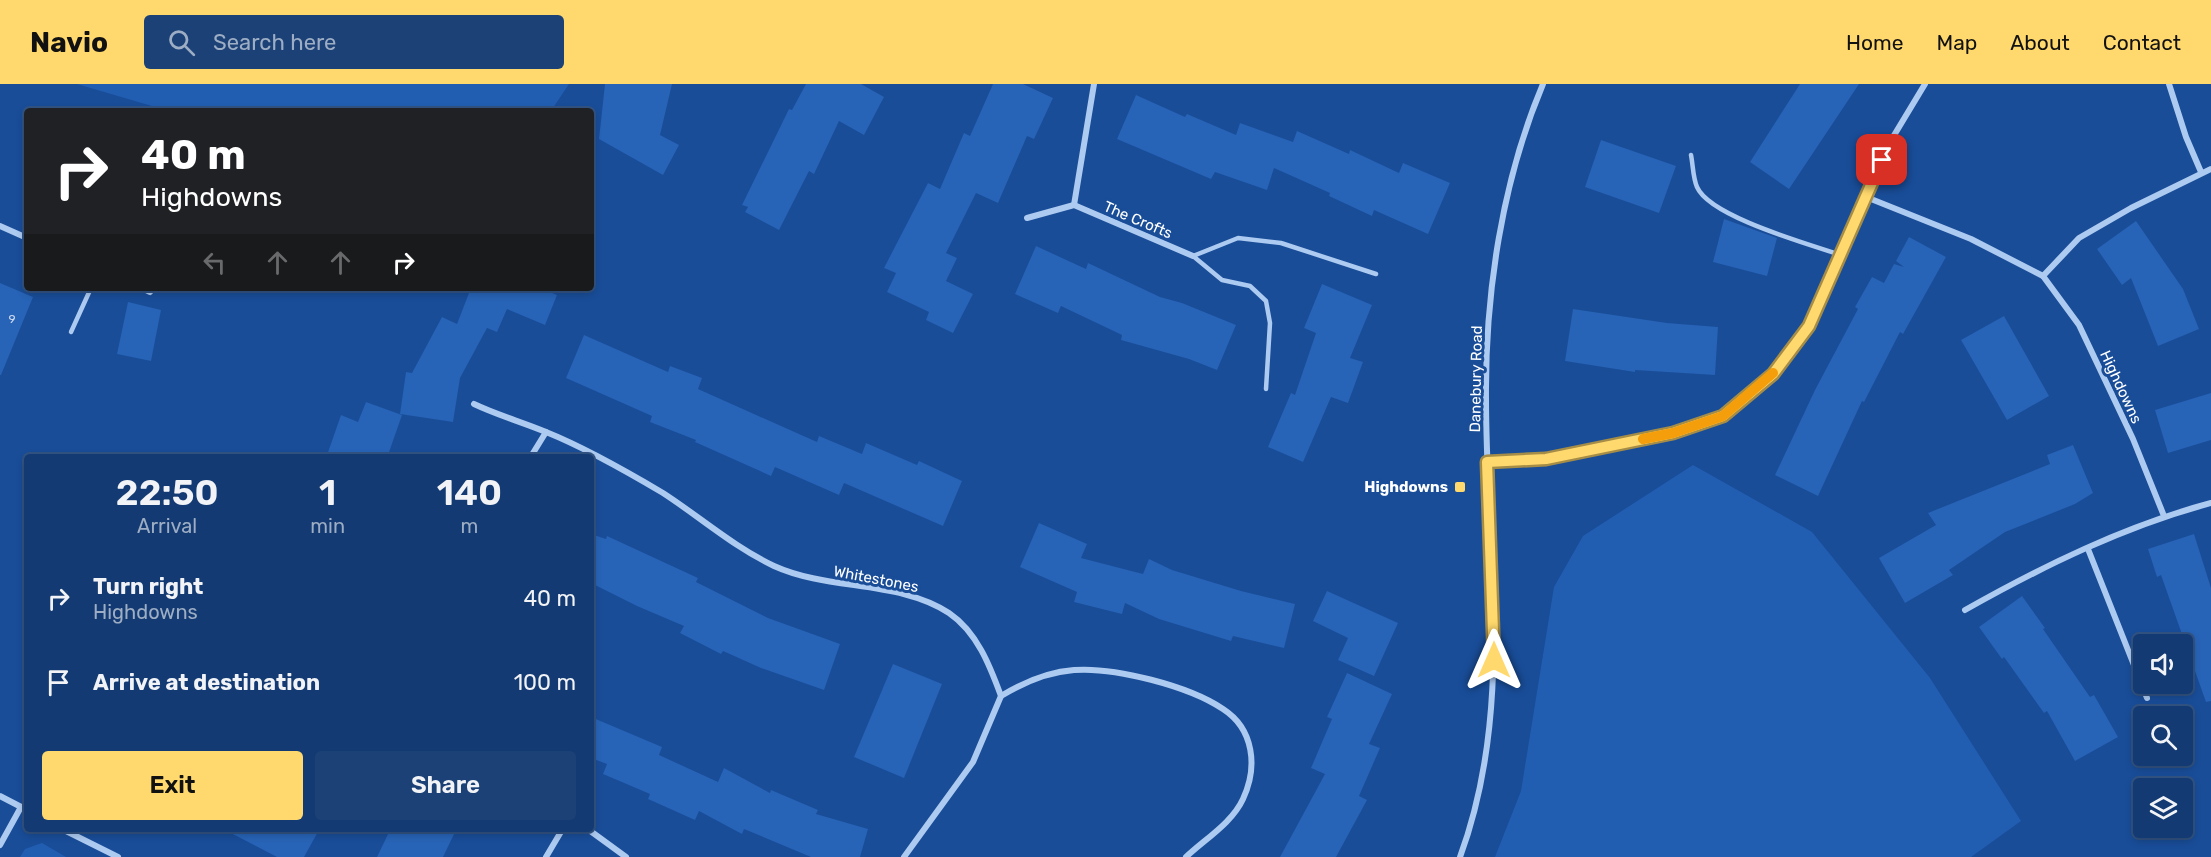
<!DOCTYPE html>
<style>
:root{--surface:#133a72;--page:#1c4177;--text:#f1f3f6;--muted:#9dadc4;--line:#325484;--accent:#ffd96d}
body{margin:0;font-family:Rubik,sans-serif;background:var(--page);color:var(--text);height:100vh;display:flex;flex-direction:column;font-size:22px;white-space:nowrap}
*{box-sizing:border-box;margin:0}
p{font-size:20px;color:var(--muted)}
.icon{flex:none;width:33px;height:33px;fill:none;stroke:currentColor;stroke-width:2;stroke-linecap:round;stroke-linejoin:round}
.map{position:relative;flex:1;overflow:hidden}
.details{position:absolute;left:24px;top:370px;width:570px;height:378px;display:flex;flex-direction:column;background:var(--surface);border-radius:6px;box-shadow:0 3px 9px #0003,0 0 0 2px var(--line)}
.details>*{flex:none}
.hud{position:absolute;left:24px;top:24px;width:570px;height:183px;border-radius:6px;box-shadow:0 3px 9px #0003,0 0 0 2px var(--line);background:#202124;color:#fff;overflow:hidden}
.controls{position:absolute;left:2133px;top:550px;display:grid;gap:12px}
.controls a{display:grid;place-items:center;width:60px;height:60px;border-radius:6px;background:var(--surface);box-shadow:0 3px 9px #0003,0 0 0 2px var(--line);font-size:30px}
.pin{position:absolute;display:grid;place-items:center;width:51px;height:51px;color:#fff;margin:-26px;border-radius:12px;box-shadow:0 3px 9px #0006}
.me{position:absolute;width:66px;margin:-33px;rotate:0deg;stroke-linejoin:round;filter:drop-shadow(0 0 4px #0008)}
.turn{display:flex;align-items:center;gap:21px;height:126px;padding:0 18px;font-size:27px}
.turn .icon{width:78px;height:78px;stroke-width:2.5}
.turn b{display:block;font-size:42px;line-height:51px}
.lanes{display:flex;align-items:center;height:57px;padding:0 18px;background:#0003;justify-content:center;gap:30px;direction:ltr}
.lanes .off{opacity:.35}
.eta{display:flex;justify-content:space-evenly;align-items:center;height:102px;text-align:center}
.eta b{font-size:36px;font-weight:600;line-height:42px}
.primary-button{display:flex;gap:12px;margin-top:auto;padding:12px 18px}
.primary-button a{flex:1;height:69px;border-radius:6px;background:var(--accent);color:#111;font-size:24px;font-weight:600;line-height:69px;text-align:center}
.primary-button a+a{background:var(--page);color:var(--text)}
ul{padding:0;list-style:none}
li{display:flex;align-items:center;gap:18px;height:84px;padding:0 18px}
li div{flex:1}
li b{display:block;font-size:22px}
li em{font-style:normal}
header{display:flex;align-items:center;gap:36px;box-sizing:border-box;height:84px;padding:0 30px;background:var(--accent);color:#111}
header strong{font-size:28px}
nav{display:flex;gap:33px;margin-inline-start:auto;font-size:21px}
.search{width:420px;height:54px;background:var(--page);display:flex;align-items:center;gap:15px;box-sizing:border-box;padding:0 21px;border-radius:6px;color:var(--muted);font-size:22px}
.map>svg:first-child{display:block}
.green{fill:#215eb2}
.building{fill:#2763b6}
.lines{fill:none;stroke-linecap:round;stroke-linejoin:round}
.service{stroke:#adcaf1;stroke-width:4.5}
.minor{stroke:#adcaf1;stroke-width:6}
.route-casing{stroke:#a68d47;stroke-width:15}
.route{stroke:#ffd96d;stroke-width:10}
.slow{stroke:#f59e0b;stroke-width:10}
.poi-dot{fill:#ffd96d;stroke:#194d98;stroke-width:2}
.labels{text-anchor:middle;stroke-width:6;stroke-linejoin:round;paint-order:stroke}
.number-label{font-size:12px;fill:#c9d8ed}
.street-label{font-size:15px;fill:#fff;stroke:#194d98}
.poi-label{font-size:15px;font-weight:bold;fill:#fff;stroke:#194d98;text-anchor:end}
</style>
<header>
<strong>Navio</strong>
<div class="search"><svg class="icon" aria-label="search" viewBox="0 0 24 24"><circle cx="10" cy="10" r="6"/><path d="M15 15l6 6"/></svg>Search here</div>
<nav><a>Home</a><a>Map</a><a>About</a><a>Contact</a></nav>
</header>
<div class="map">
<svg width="2211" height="773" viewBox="0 0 2211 773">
<rect width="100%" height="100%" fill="#194d98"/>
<g class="green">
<path d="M77,0H569L551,27H169Z"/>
<path d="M1693,381L1812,448L1930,594L2021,737L1971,773H1495L1521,707L1554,503L1583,452Z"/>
<path d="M42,759L66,773H20L25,765Z"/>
</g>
<g class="building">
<path d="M605,0H672L660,51L679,61L663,91L599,55Z"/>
<path d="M806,0H861L884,13L864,51L839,37L814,90L809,87L779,146L745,128L748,123L742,121L789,25L792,26Z"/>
<path d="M993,0H1023L1053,14L1034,55L1027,52L998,119L976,109L946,169L957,174L946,197L973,210L953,249L926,236L929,228L887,208L896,189L884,184L928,99L940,105L964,49L970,52Z"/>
<path d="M1800,0H1859L1789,105L1750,78Z"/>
<path d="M1136,11L1185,33L1187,30L1236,51L1240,39L1293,58L1297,47L1349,70L1350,66L1399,89L1403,79L1450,99L1428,150L1374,126L1372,132L1329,112L1330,109L1274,84L1267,106L1215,88L1211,95L1117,55Z"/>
<path d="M1601,56L1676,82L1659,129L1585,103Z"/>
<path d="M1724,135L1777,154L1767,192L1713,178Z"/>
<path d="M2136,137L2183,205L2199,245L2158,262L2131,194L2122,201L2097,165Z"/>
<path d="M1909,153L1946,173L1903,250L1900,248L1864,318L1862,317L1818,412L1775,391L1815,306L1858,225L1855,223L1872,193L1884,199L1894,180L1904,183L1896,177Z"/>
<path d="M1036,162L1086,185L1088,179L1160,213L1182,219L1236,241L1217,286L1189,275L1121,256L1122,251L1061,222L1058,229L1015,210Z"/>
<path d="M0,199L33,213L1,291H0Z"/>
<path d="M1322,200L1372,221L1350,274L1363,278L1348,319L1331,313L1303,378L1268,363L1291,309L1295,311L1316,249L1304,244Z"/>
<path d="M458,204H540L557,211L545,241L507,225L497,248L487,244L460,294L453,338L400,330L406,288L412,289L442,233L457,240L469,209Z"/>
<path d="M128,218L161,226L151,277L117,270Z"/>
<path d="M1573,225L1667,239L1718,243L1715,291L1635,286V288L1565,277Z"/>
<path d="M2004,232L2049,312L2007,336L1961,256Z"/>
<path d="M584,251L668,288L670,282L702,294L698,305L817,358L819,352L862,370L866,359L917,381L919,377L962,397L943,442L844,399L839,411L775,383L771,392L695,358L696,356L650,338L652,332L566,294Z"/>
<path d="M2211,309V356L2168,369L2155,326Z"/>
<path d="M366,318L402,331L387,374H326L341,331L358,338Z"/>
<path d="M2073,361L2093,409L2075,420L2005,448L1949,486L1953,491L1905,519L1879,474L1936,441L1928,429L2050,380L2047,371Z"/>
<path d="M1039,439L1087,460L1081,474L1143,490L1149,475L1172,486L1241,507L1295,520L1284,564L1233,552L1231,557L1159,535L1125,519L1122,530L1074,518L1077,508L1020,483Z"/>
<path d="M591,450L606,455L607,452L698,494L696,498L768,534L840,560L824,606L761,584L723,567L721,570L680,549L684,542L637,522L591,499Z"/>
<path d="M2194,450L2211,504V617L2206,618L2161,491L2157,493L2148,465Z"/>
<path d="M1327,507L1398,539L1374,592L1338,576L1348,554L1313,537Z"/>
<path d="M2022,512L2045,544L2043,545L2090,613L2094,611L2118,653L2075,677L2047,627L2044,629L2004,573L2002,575L1979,543Z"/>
<path d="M893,580L942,600L904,694L854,673Z"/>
<path d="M1347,589L1392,610L1369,660L1380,664L1359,712L1367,716L1336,773H1280L1325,690L1311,684L1332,635L1327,633Z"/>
<path d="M591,633L662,663L659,671L718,698L724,684L770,709L771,706L818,726L816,730L868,745L860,773H811L744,745L742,750L699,727L695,736L648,715L650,710L603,690L607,680L591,674Z"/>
<path d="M225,746H319L304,773H277Z"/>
<path d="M390,746H456L443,773H377Z"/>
</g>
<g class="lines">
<g class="service">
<path d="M1691,71C1693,81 1693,94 1697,103C1710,133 1809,160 1841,171"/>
<path d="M71,248L91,204"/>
<path d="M1266,305L1270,239L1266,217L1250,202L1222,196L1193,172L1238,154L1281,159L1376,190"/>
</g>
<g class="minor">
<path d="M2169,0L2186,53L2201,88"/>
<path d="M1866,113L1971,155L2043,192L2079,241L2133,355L2164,432"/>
<path d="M1074,121L1094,0"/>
<path d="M1027,134L1074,121L1193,172"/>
<path d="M0,142L27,154"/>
<path d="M2043,192L2079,154L2131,124L2211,85"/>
<path d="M142,204L150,208"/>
<path d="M474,320C497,331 522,338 546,348C586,364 626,387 663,409C700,433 734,463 774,482C829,507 899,496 949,529C977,548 990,582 1001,612L973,678L904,773"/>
<path d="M530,374L546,348"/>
<path d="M1487,378L1546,375L1673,349L1723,332L1773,290L1809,242L1890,58L1925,0"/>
<path d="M2088,465L2147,614"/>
<path d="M1965,526C2043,482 2125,442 2211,419"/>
<path d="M1001,612C1024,598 1047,588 1074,586C1115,583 1189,602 1223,625C1254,645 1258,683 1243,715C1232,739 1205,755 1186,773"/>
<path d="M0,712L27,726"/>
<path d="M64,746L118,773"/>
<path d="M589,746L626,773"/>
<path d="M0,761L21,723"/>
<path d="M546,773L562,746"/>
<path d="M1460,773C1515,624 1486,469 1486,315C1485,210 1502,97 1543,0"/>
</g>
</g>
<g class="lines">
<defs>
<path id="route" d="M1494,576L1487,378L1546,375L1673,349L1723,332L1773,290L1809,242L1882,76"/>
</defs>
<use href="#route" class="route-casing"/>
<use href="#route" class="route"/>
<path class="slow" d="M1643,355L1673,349L1723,332L1773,289"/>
</g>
<rect class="poi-dot" x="1454" y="397" width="12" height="12" rx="3"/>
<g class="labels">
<g class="number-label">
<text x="12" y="239">9</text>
</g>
<g class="street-label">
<text transform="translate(1138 136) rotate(23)" y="5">The Crofts</text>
<text transform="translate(1476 295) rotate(-89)" y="5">Danebury Road</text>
<text transform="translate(2121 303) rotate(65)" y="5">Highdowns</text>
<text transform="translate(876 495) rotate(11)" y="5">Whitestones</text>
</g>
<g class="poi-label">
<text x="1448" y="408">Highdowns</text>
</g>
</g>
</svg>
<div class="controls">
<a><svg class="icon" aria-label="sound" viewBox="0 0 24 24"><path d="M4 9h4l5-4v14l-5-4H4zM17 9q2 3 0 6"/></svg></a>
<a><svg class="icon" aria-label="search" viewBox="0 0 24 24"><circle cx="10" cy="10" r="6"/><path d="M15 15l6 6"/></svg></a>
<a><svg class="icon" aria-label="layers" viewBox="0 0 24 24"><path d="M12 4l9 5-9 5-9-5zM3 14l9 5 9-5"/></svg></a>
</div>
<div class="pin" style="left:1882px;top:76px;background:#d93025"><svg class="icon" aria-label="arrive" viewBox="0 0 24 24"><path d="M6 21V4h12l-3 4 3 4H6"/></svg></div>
<svg class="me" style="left:1494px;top:576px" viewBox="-20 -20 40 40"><path d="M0-17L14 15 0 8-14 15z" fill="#ffd96d" stroke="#fff" stroke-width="4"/></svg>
<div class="hud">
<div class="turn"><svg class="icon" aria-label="right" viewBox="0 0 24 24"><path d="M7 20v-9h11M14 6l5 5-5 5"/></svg><div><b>40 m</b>Highdowns</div></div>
<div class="lanes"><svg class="icon off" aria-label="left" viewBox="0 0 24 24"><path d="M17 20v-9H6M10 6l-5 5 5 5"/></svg><svg class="icon off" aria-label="ahead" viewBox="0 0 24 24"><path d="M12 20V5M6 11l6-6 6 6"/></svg><svg class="icon off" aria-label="ahead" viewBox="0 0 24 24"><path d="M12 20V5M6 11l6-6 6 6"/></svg><svg class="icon" aria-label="right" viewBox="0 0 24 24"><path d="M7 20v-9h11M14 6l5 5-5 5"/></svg></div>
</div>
<section class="details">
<div class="eta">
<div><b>22:50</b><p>Arrival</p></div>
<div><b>1</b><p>min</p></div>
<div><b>140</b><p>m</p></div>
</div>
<ul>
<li><svg class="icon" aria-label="right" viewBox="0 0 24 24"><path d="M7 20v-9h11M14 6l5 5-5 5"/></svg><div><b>Turn right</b><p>Highdowns</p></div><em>40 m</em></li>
<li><svg class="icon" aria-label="arrive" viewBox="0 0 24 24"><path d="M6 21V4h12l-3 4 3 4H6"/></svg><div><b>Arrive at destination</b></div><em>100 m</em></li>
</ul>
<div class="primary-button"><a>Exit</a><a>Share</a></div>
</section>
</div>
